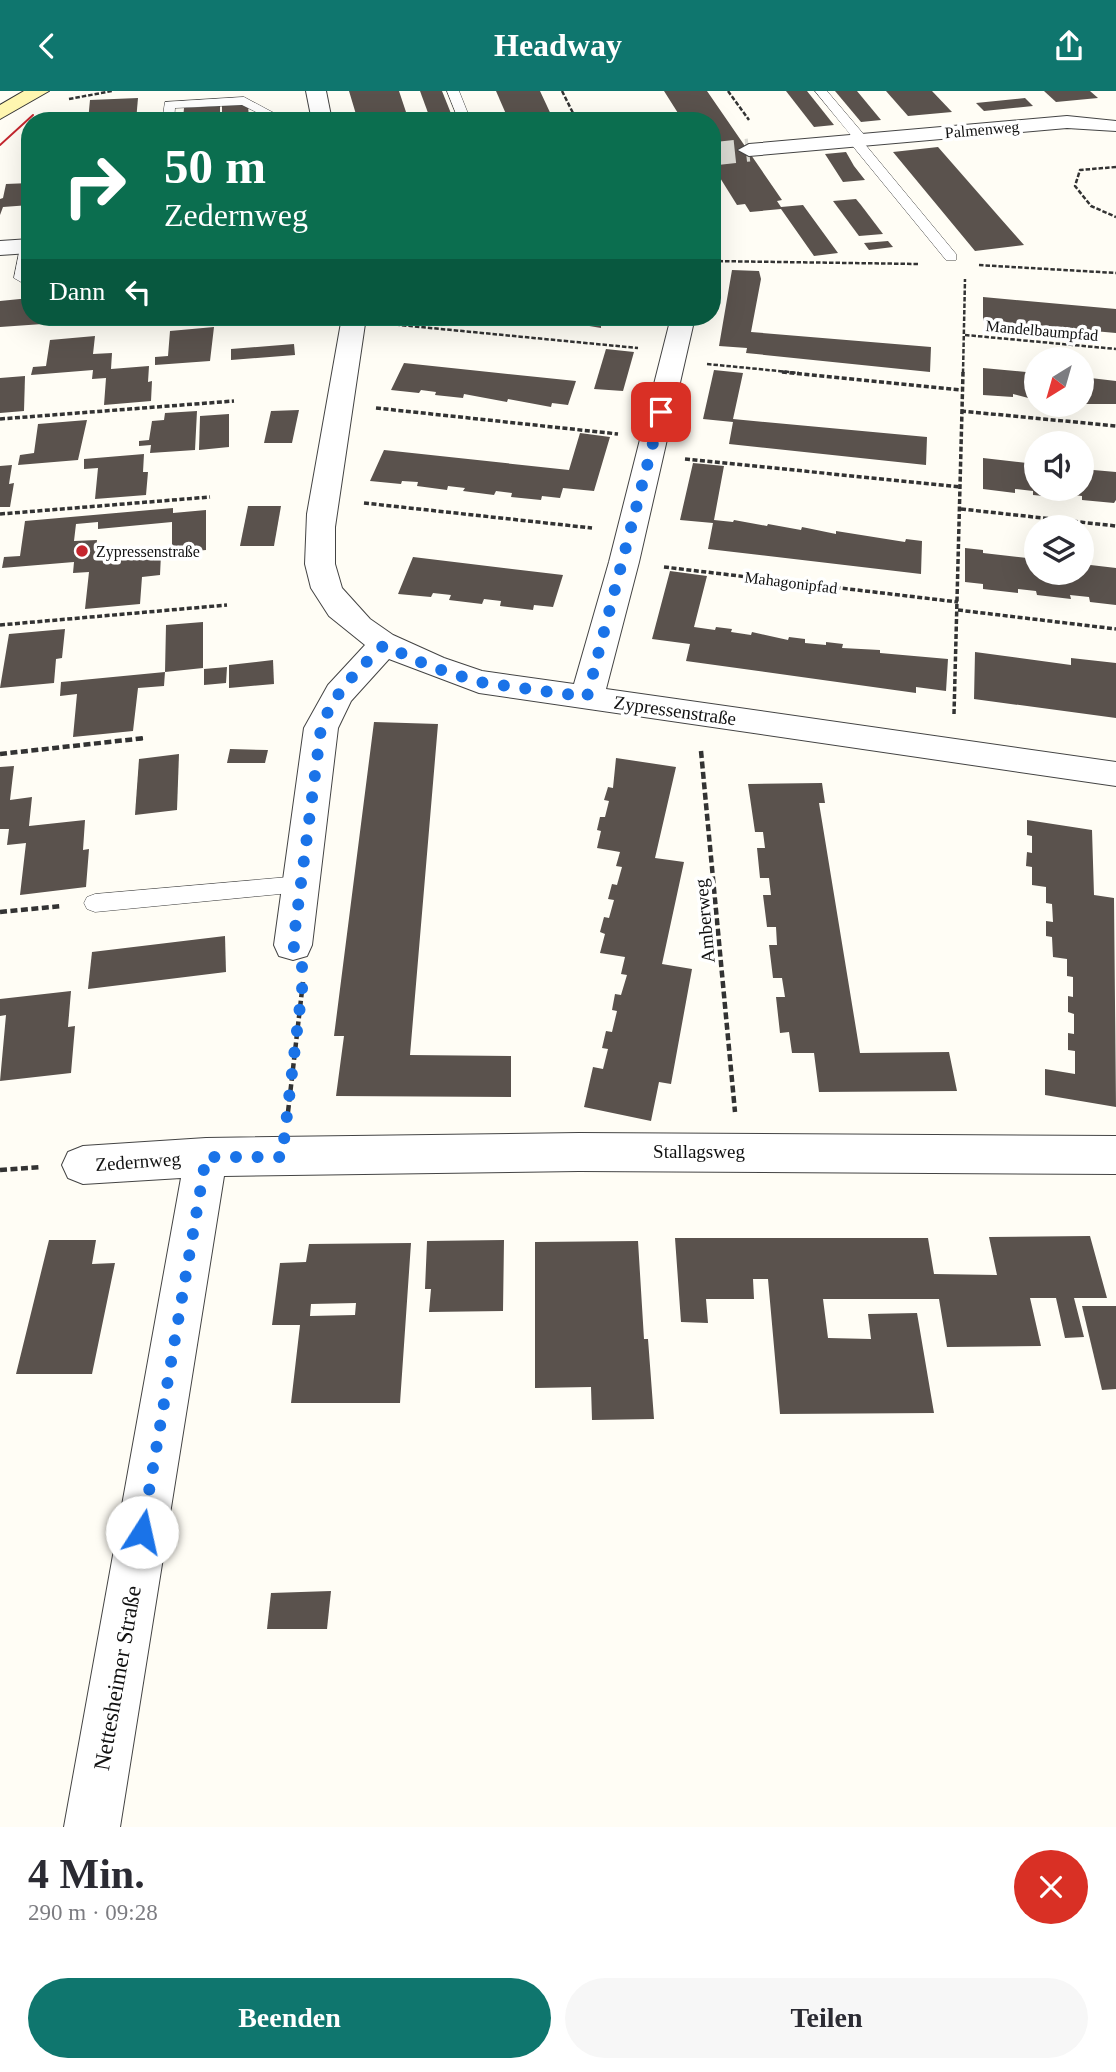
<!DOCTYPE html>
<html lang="de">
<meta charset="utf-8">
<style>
:root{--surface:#fff;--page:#f7f7f7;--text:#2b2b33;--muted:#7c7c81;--accent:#0f766e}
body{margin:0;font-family:Georgia,serif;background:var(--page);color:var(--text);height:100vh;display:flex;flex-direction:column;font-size:26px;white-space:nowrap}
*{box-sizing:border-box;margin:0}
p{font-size:23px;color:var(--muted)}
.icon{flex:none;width:38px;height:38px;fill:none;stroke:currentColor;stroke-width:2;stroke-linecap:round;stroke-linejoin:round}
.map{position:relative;height:1736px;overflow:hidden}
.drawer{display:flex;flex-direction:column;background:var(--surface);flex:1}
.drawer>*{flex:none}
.banner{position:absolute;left:21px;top:21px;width:700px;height:214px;border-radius:28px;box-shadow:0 7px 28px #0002;background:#0b6e4f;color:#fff;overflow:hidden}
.needle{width:46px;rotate:217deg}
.controls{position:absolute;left:1024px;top:256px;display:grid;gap:14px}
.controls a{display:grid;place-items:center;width:70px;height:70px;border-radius:50%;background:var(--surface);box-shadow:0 7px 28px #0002;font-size:35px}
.pin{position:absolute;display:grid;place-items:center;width:60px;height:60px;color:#fff;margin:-30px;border-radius:14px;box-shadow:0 4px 10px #0006}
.me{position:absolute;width:77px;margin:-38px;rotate:10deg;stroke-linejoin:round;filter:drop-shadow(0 0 5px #0008)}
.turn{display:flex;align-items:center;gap:24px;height:147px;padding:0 28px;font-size:32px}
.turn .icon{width:91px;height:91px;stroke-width:2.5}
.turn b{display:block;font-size:49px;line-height:60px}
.then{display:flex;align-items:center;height:66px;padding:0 28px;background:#0003;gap:14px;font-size:26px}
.round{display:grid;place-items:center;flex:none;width:74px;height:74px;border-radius:37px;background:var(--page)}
.summary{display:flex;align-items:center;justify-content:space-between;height:119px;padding:0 28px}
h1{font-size:42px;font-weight:700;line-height:52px}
.primary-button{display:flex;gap:14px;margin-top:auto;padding:14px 28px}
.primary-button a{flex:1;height:80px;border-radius:42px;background:var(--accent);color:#fff;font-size:28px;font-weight:700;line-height:80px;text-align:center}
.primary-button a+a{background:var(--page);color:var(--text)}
header{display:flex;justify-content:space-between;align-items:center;height:91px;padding:0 28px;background:var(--accent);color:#fff;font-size:32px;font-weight:700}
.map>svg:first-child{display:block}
.building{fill:#5a524d;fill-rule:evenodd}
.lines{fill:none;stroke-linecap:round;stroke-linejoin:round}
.minor-tunnel{stroke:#dbdad3;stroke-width:23;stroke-dasharray:23 11;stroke-linecap:butt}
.service-casing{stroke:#444;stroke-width:1}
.minor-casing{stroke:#444;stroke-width:2}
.secondary-casing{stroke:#333;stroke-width:2}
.path-far2{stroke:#333;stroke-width:2.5;stroke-dasharray:4.5 2;stroke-linecap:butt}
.path-far1{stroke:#333;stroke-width:3.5;stroke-dasharray:5 2.5;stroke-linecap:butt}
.path{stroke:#333;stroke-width:4.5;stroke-dasharray:7 3.5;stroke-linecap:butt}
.service{fill:#fff;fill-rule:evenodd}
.minor{fill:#fff;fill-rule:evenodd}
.secondary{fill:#fff6b0;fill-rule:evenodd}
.tram{stroke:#c4262e;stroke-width:2}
.route{stroke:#1a73e8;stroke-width:12;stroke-dasharray:0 21.6}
.poi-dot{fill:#c4262e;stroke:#fff;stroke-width:2.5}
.labels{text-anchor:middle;stroke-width:7;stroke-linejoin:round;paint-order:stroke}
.far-street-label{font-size:16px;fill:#111;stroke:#fff}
.far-poi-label{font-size:16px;fill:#111;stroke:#fff;text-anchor:start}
.street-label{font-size:19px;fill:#111;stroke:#fff}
.near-street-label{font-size:23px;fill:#111;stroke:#fff}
</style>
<header><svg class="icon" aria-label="back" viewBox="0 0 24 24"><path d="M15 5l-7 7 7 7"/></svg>Headway<svg class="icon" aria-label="share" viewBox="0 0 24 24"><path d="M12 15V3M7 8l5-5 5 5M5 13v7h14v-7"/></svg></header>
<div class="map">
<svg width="1116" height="1736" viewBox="0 0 1116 1736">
<rect width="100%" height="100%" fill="#fffdf5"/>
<g class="building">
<path d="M349,0H399L407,24L401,25L403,30H358Z"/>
<path d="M420,0H442L454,30H431Z"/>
<path d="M496,0H540L554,30H509Z"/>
<path d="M664,0H707L782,109L777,110L781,116L803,114L838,162L814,165L781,118L750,121L745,113L737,114L712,74V30H683Z"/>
<path d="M786,0H807L834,34L814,36Z"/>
<path d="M835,0H857L881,29L861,31Z"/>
<path d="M886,0H932L952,21L908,25Z"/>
<path d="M1044,0H1090L1098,7L1056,11Z"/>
<path d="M138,7L136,30H88L90,9Z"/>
<path d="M1025,7L1033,15L984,20L976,12Z"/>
<path d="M248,13L249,29L222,30V14Z"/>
<path d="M220,15V26L183,28L184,17Z"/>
<path d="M938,56L1001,128L1024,154L975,160L893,61Z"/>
<path d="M846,61L854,75L865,89L843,91L825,63Z"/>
<path d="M30,92V114L3,116L0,124V108L3,107L6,93Z"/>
<path d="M856,108L861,114L883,143L859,145L833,110Z"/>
<path d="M888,150L893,156L869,159L864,152Z"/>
<path d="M732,179L759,180L761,188L751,241L931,256L930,281L746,262L747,257L719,255Z"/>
<path d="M983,206L1116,218V242L983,230Z"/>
<path d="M30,207V226H58L57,232L0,236V210Z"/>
<path d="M534,226H620L617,235L601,234V237L560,230L559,233L532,231Z"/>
<path d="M214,236L210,270L155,274V266L168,265L170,240Z"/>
<path d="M95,245L93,263L112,262L111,278L149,275L148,291L152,290L151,310L104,314L106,287L92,288L93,279L31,284L33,276L46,275L50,249Z"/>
<path d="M294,253L295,264L231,269V258Z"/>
<path d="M606,258L634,261L623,300L594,298Z"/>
<path d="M404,272L489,281L576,290L568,314L552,312L551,316L508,308L507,311L464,303L463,307L435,304L436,301L421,299L419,302L391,299Z"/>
<path d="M983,277L1036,282V309L1013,303V306L983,304Z"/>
<path d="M714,279L743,282L733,328L927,346L926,374L729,353L733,331L703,328Z"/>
<path d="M25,285L24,320L0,322V287Z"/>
<path d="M1082,286L1116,290V313H1082Z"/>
<path d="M299,319L292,352H264L271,320Z"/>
<path d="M197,320L195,359L150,362L151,354L139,355V350L149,349L152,330L164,329L165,322Z"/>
<path d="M229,323V356L199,359L200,325Z"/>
<path d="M87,329L78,369L18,374L20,364L34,362L38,333Z"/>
<path d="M580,342L610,346L594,400L563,397L560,407L542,405L541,409L511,406L512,402L496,400L494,404L463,400L465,397L448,395L447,399L417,395L418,391L402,390L401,393L370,390L384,359L569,379Z"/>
<path d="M144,363L143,381H148L146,404L95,408L98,377L84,378V368Z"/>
<path d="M983,367L1036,373V397H1082V378L1116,381V409L1114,412L1082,409V405L1064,403L1065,407L1033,404V400L1015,398V402L983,398Z"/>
<path d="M693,372L724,375L714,429L733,431L734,429L767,435L768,433L801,439L802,436L836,443V440L905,451L906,448L922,450L921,483L708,458L713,432L680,429Z"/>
<path d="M12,374L9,393L14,392L10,416H0V375Z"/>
<path d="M248,415H281L274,455H240Z"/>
<path d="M173,417V422L206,419V459L172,462V431L98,438V431L76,433L74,450L97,449L95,469L161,463L160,484L142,486L140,513L85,518L89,481L73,482L74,471L2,477L4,466L20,465L25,430Z"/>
<path d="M965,457L983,459V462L1036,468V481H1082V473L1116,477V514L1090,511L1089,506L1070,504L1071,508L1037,504L1036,500L1018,498V502L983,498V493L965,491Z"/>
<path d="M413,466L512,478L563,484L553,516L534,514L533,519L500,515L501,510L484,508L482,513L449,509L451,504L433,502L431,506L398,503Z"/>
<path d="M670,480L707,485L694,536L715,539L716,536L732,538L731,541L751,544L752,541L788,549L789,546L805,548V552L826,554V551L843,553L842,557L880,559V562L948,568L946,600L916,596V602L686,570L690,553L652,548Z"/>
<path d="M203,531V577L165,581L164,595L138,597L133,640L73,646L77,603L60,605L61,591L165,581L166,534Z"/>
<path d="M65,538L62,567L56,568L54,592L0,597L9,543Z"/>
<path d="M975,561L1071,574V567L1116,572V627L974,608Z"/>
<path d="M273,569L274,593L229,597V574Z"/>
<path d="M227,576L226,592L204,594V578Z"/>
<path d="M374,631L438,633L410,964L511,965V1006L336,1005L344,945H334Z"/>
<path d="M230,658L268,659L265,672H227Z"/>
<path d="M179,663L177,719L135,724L139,668Z"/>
<path d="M616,667L676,676L655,767L684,771L662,873L692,878L671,993L659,991L651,1030L584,1016L593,976L603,978L608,958L602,957L606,940L612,941L617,920L612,919L615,903L621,904L627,884L621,883L625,866L600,862L605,843L600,841L604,826L609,827L614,809L608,808L612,793L617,794L622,776L616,775L620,761L597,757L601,740L597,739L600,726H605L609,710L604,709L608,696L613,697Z"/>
<path d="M14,675L10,709L32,706L29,735L85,729L83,759L89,758L86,796L20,804L26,752L7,754L9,738H0V676Z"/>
<path d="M822,692L825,712H819L860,962L949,961L957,1000L819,1001L814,962H792L789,941L780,942L776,906H785L782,887H773L769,854H777L776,836H767L763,804H771L769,787H760L757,757H765L763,741H755L748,693Z"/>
<path d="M1027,729L1092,739L1094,804L1114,807L1116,1016L1045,1004V978L1075,983V960L1068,959V942L1074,943V923L1068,921V905L1073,906V886L1067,885V868L1053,866L1052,846L1046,845V830L1053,831L1052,813L1046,812V796L1032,794V776L1026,775L1027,761L1032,762V745L1027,744Z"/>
<path d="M225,845L226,881L88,898L92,861Z"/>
<path d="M71,900L68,936L75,935L71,982L0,990L6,924L0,925V908Z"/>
<path d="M1090,1145L1107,1207H1074L1084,1246L1065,1247L1056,1207H1030L1041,1255L947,1256L939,1208H823L828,1247L871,1248L868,1223L917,1222L934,1322L780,1323L768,1188H753L754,1208H706L708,1232L681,1231L675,1147H928L934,1183L997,1184L989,1146Z"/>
<path d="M49,1149H96L92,1173L115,1172L92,1283H16Z"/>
<path d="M504,1149L503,1220L429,1221L431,1198H425L427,1150Z"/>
<path d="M638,1150L644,1248H648L654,1328L592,1329L591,1296L535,1297V1151Z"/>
<path d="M411,1152L400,1312H291L300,1234H272L280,1172L306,1171L309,1153ZM356,1212L355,1224L310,1225L311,1213Z"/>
<path d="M1082,1215H1116V1298L1102,1299Z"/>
<path d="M331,1500L327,1538H267L271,1502Z"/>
</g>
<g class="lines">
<path class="minor-tunnel" d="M712,63L749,59"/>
<defs>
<g id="service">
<path d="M447,0H459L471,30H459Z"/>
<path d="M815,0H827L866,46L868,49L864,52L956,163V169H946L851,53L849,50L853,47Z"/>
<path d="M244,6L274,22L264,25L242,14L175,17L174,30H162L165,11Z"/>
<path d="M21,152H30L28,187L21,191L14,187Z"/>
<path d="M301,785L309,787L312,793L309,799L301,801L95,821L87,818L84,812L87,806L95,803Z"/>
</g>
<g id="minor">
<path d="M306,0H326L332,30H312Z"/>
<path d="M1067,25L1116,30V40L1067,37L749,65L738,59L749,53Z"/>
<path d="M30,148V162L0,164V150Z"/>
<path d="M342,226H366L335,436V473L342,497L370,528L393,544L444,567L482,580L574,593L609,471L671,226H695L639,471L606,598L1116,671V695L479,602L389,568L351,610L338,637L312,854L307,865L293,869L279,865L274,854L304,637L328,594L365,554L329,525L311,497L305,473L307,423Z"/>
<path d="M579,1042L1116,1045V1083L579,1080L224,1085L120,1736H64L181,1087L83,1093L68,1087L62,1074L68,1061L83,1055L206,1047Z"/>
</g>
<path id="secondary" d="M24,0H49L0,28V14Z"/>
</defs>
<use href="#service" class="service-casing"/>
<use href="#minor" class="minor-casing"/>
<use href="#secondary" class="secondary-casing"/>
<g class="path-far2">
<path d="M562,0L577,30"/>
<path d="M728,0L749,29"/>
<path d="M69,8L112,0"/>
<path d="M1116,76L1080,79L1075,95L1091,115L1116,126"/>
<path d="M712,170L918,173"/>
<path d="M979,174L1116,182"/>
<path d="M389,233L638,257"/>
<path d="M965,244L1116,258"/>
<path d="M707,273L799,282"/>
<path d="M963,282L965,188"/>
</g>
<g class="path-far1">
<path d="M782,281L962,299"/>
<path d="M376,317L618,343"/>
<path d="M961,320L1116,335"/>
<path d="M0,328L234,310"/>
<path d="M685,368L961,396"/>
<path d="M364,412L592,437"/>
<path d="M961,418L1116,435"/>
<path d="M0,423L210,406"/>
<path d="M664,476L958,511"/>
<path d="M958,519L1116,538"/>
<path d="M0,534L227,514"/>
<path d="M954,623L963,281"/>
<path d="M138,648L145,647"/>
</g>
<g class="path">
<path d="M701,660L735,1021"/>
<path d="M0,663L145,647"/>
<path d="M0,821L62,815"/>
<path d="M288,1021L303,891"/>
<path d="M0,1079L41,1076"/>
</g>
<use href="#service" class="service"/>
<use href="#minor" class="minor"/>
<use href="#secondary" class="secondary"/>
<g class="tram">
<path d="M41,30L47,25"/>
<path d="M0,54L33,24"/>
</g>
</g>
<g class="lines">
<path class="route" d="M142,1441L206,1066H282L304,881L293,854L321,637C334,601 357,580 384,554L429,575L479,591L587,606L661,321"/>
</g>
<circle class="poi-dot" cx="82" cy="460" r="7"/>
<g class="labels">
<g class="far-street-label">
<text transform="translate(982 38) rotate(-5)" y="6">Palmenweg</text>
<text transform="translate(1042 239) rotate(5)" y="6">Mandelbaumpfad</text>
<text transform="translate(791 491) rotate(7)" y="6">Mahagonipfad</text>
</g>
<g class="far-poi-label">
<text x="96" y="466">Zypressenstraße</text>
</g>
<g class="street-label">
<text transform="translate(675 619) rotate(8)" y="7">Zypressenstraße</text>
<text transform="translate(704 830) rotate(-95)" y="7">Amberweg</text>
<text x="699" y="1067">Stallagsweg</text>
<text transform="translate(138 1070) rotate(-4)" y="7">Zedernweg</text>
</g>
<g class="near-street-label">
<text transform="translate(117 1587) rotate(-80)" y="8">Nettesheimer Straße</text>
</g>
</g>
</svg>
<div class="controls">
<a><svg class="needle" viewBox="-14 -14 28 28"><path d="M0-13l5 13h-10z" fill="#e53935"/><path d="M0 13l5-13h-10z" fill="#7c7c81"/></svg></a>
<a><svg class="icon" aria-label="sound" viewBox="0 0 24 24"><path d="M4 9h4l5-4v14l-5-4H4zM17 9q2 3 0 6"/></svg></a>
<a><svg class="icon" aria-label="layers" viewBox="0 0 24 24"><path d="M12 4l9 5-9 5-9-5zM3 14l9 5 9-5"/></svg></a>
</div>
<div class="pin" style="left:661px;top:321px;background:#d93025"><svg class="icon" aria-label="arrive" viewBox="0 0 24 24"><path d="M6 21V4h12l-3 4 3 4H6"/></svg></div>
<svg class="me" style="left:142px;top:1441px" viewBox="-20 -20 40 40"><circle r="19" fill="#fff"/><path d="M0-13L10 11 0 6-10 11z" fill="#1a73e8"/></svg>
<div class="banner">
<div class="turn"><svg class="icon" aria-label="right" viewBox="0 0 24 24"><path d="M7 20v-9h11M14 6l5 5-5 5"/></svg><div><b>50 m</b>Zedernweg</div></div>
<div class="then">Dann<svg class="icon" aria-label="left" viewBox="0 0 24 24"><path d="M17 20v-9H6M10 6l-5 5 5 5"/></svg></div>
</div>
</div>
<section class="drawer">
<div class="summary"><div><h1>4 Min.</h1><p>290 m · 09:28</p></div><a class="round" style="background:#d93025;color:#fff"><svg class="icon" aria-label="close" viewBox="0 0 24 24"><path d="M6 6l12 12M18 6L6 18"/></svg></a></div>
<div class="primary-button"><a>Beenden</a><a>Teilen</a></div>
</section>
